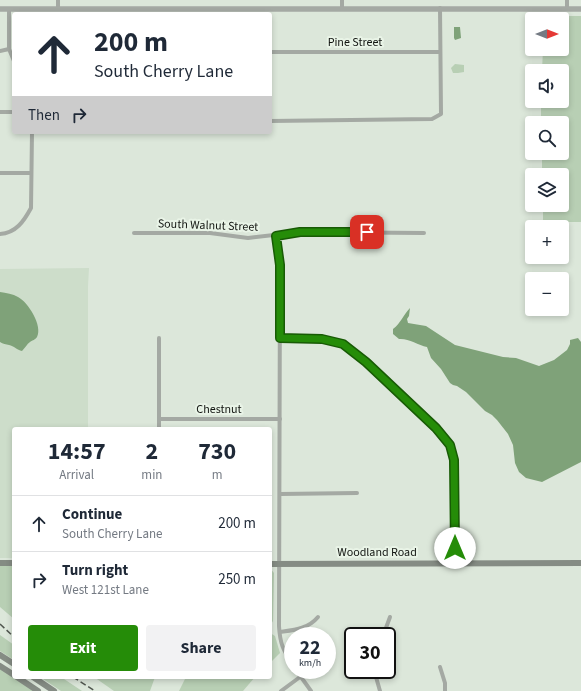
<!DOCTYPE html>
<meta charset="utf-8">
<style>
:root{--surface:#fff;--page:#f2f2f3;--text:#1f2937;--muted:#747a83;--line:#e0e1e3;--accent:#258c08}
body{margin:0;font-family:"Source Sans 3",sans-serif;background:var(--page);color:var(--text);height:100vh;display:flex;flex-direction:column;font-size:15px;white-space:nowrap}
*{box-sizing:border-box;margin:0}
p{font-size:13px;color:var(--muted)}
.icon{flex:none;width:22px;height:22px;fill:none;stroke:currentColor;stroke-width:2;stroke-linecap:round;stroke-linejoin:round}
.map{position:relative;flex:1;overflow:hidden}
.side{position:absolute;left:12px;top:427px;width:260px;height:252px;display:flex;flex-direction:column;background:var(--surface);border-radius:4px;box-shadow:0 2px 6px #0003}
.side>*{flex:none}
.top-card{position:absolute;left:12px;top:12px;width:260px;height:122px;border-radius:4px;box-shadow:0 2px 6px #0003;background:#fff;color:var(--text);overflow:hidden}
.needle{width:26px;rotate:90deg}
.controls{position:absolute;left:525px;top:12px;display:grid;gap:8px}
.controls a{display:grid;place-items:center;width:44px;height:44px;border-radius:4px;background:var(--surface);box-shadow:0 2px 6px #0003;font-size:20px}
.speed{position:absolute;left:284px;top:627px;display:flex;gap:8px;font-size:20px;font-weight:700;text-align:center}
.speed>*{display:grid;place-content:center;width:52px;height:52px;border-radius:50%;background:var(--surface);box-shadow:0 2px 6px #0003;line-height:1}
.speed small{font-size:10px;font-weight:400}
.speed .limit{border:2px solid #111;border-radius:6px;background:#fff;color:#111}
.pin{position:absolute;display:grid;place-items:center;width:34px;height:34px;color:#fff;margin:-17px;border-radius:8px;box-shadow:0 2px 6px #0006}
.me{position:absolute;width:44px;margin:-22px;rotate:0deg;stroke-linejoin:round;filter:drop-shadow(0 0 3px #0008)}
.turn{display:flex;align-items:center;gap:14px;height:84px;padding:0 16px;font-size:18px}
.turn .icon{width:52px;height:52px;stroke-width:2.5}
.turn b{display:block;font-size:28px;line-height:34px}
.then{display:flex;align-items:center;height:38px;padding:0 16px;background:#0003;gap:8px;font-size:15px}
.eta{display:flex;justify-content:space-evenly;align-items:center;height:68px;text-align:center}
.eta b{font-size:24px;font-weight:700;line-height:28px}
.primary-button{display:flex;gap:8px;margin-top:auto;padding:8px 16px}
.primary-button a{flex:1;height:46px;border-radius:4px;background:var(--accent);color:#fff;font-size:16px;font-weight:700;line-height:46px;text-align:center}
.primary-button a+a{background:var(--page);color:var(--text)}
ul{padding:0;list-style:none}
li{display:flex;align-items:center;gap:12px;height:56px;padding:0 16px;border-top:1px solid var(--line)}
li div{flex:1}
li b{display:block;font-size:15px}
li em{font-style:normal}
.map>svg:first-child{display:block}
.built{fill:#cdddca}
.green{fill:#b8cfb4}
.water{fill:#7fa279}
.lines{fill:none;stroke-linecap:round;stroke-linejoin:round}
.minor{stroke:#a4a9a3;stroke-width:4}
.tertiary{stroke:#a4a9a3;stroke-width:5.5}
.secondary{stroke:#858c84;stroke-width:6}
.rail{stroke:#50564f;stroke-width:1.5;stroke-dasharray:6 3;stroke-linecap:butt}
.route-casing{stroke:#185b05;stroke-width:10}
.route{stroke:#258c08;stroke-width:7}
.labels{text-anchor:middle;stroke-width:4;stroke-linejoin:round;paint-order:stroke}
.street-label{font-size:12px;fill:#121511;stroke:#e9f4e7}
</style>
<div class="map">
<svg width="581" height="691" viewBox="0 0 581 691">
<rect width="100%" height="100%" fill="#dce7da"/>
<path class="built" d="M89,268L88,286V429H14V558H0V269Z"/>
<g class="green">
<path d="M539,16H581V222H543V205H562V175H542V153H562V123H541V101H562V71H542L543,49H562V19H539Z"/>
<path d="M455,64L464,65V72L458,73H453L451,68Z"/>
<path d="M0,566H14V619L0,607Z"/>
<path d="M270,568L274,573L273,621L270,626Z"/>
<path d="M270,633L275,636L280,653L270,663Z"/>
<path d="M0,635L14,645V660L0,651Z"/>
<path d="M0,666L38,691H0Z"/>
<path d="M40,677H61L82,691H61Z"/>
<path d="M94,677H155L150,691H114Z"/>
<path d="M186,677H255L243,691H179Z"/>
</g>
<g class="water">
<path d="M454,27H460L461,38L455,40L454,38Z"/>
<path d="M0,292C6,293 13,294 18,297C28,302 43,326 37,337C35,340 33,340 30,342C27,344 25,348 22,351C17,350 14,346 9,345C6,344 3,344 0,342Z"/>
<path d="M410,308L409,316L407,319L408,323L426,326L455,345L503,357L516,358L539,366L554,360L567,350L570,344V340L578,338L581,342V462L542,482L526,478L519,472L515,463L513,445L508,434L497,420L492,415L485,411L466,392L457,386L453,385L450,383L441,369L431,358L427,347C418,345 408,338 399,339L393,334V329C401,323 403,315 410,308Z"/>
</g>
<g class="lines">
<g class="minor">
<path d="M58,0V9"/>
<path d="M9,9V49L14,61"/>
<path d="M342,9V0"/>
<path d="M567,9V0"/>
<path d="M0,51L9,49"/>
<path d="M270,52H439"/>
<path d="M0,112H14"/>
<path d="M270,121L432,119L441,114L440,8"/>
<path d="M0,173H31"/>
<path d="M134,233H210L248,238L300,232L424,233"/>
<path d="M0,234C16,233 24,221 31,208L32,132"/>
<path d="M276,236L280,265L279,626C280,644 283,650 293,665"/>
<path d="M159,338V429"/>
<path d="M280,338L322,339L343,343L366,363L436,428L450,445L454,460L455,563"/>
<path d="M159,419H280"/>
<path d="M280,494L357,493"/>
<path d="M280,632C294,630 308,629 318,617"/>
<path d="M383,636L390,617"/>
<path d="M440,667L445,683V691"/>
<path d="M296,670L311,691"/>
<path d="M376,670V677L380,691"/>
<path d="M281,691L300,677"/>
</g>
<path class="tertiary" d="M0,9H581"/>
<g class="secondary">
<path d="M0,563H14"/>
<path d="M270,564L581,563"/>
<path d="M0,655L14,664"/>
<path d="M0,666L14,675"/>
<path d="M17,677L38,691"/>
<path d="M33,677L54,691"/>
</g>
<g class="rail">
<path d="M0,624L14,637"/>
<path d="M73,677L95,691"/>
</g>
</g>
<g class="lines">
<defs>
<path id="route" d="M367,232H300L276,236L280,265V338L322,339L343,344L366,362L436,428L450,445L454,460L455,548"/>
</defs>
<use href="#route" class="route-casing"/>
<use href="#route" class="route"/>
</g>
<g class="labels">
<g class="street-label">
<text x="355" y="46">Pine Street</text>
<text transform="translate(208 225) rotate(2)" y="4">South Walnut Street</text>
<text x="219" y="413">Chestnut</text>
<text x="377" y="556">Woodland Road</text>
</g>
</g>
</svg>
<div class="controls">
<a><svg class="needle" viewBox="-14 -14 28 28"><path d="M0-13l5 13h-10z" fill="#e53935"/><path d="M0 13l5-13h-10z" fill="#747a83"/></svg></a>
<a><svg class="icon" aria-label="sound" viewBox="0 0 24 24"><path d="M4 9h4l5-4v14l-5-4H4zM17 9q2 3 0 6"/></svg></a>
<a><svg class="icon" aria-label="search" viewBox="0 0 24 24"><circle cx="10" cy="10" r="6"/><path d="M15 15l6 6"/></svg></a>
<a><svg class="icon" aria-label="layers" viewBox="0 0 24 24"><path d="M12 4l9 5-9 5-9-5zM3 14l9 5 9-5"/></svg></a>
<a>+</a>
<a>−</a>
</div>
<div class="speed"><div>22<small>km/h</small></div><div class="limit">30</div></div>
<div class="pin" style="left:367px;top:232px;background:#d93025"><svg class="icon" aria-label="arrive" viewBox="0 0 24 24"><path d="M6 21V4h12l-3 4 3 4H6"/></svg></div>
<svg class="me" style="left:455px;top:548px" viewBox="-20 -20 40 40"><circle r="19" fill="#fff"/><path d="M0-13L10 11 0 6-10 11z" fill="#258c08"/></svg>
<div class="top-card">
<div class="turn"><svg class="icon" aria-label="ahead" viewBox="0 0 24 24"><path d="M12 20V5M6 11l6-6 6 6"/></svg><div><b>200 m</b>South Cherry Lane</div></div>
<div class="then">Then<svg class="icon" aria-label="right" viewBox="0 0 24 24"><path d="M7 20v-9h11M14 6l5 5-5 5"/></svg></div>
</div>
<section class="side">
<div class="eta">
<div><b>14:57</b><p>Arrival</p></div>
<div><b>2</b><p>min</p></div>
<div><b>730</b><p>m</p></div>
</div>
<ul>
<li><svg class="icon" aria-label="ahead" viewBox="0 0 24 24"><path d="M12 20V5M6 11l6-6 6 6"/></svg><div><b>Continue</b><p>South Cherry Lane</p></div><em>200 m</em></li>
<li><svg class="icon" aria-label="right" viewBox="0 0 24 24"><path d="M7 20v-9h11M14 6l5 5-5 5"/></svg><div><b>Turn right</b><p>West 121st Lane</p></div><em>250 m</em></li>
</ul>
<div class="primary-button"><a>Exit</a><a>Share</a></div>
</section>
</div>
